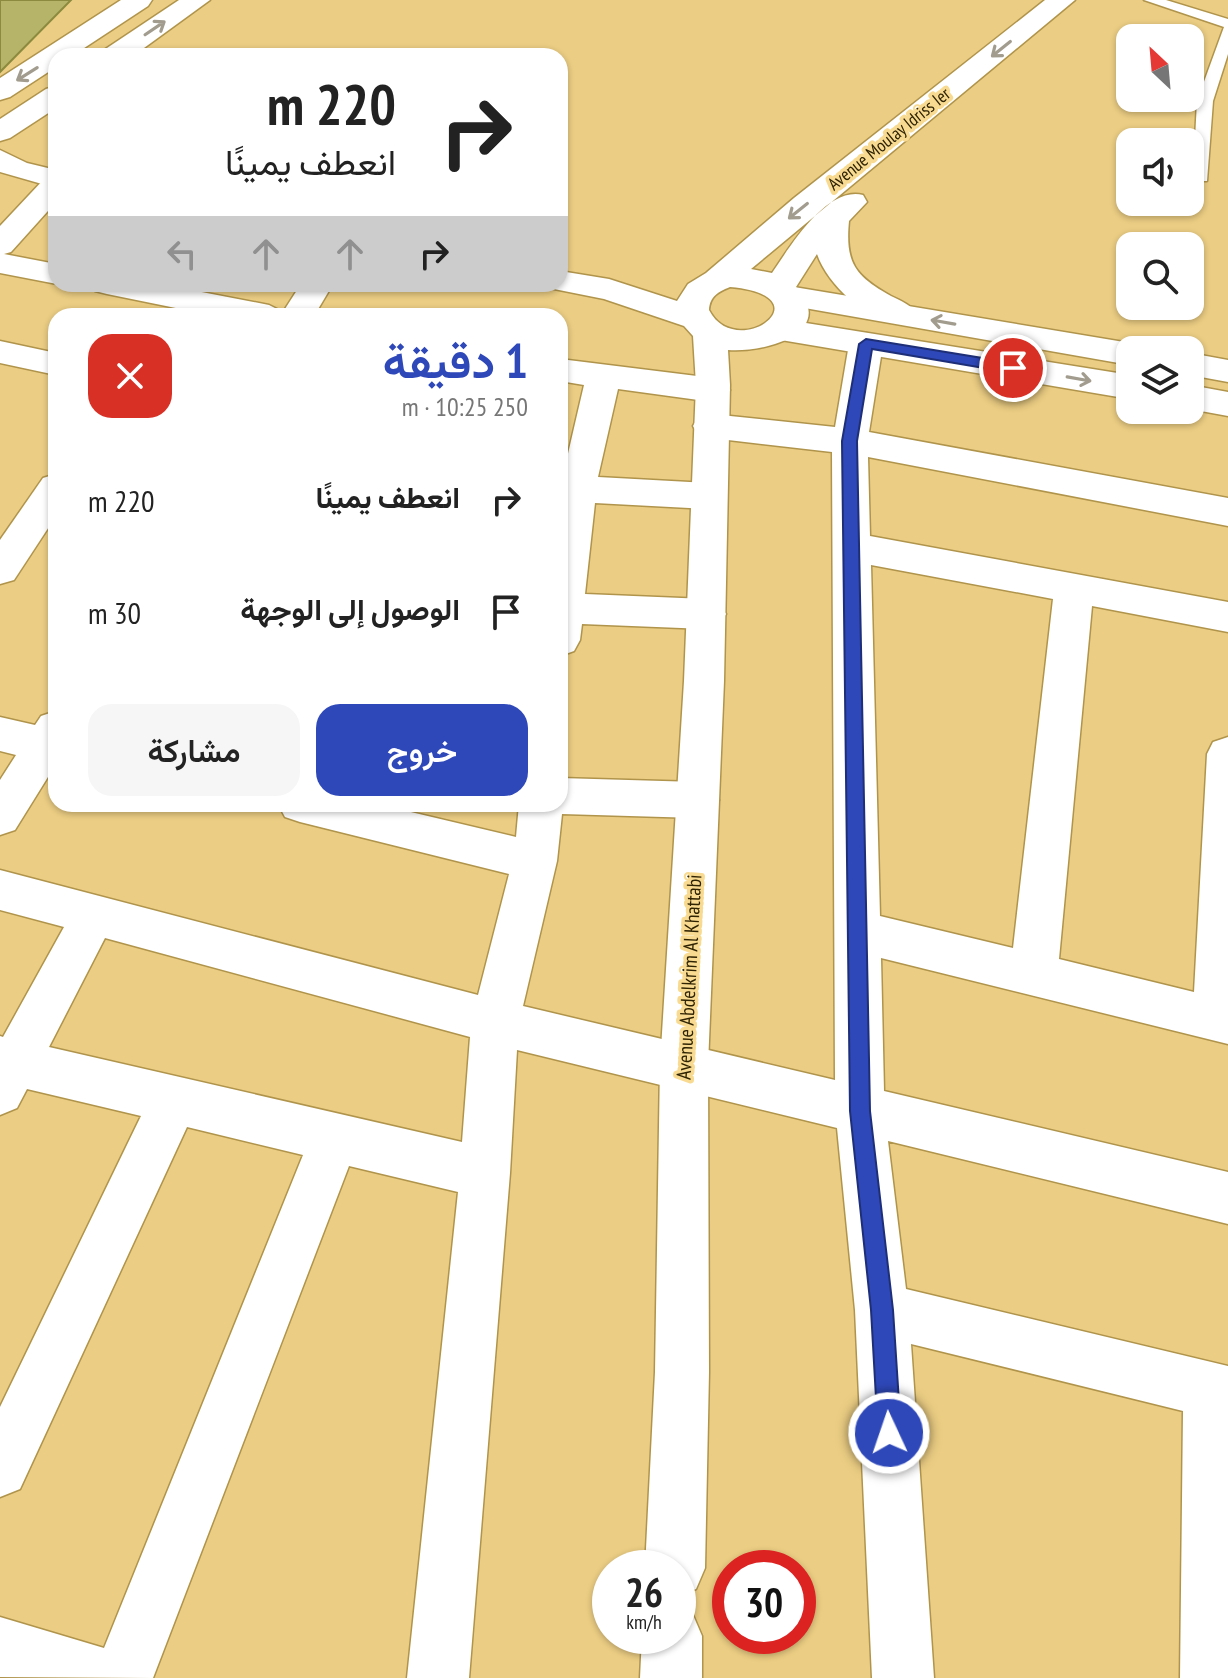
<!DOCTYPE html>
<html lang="ar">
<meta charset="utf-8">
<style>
:root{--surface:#fff;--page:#f6f6f6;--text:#222;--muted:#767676;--accent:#2e48b9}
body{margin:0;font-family:"PT Sans Narrow",Vazirmatn,sans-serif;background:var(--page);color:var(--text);direction:rtl;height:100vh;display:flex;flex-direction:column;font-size:30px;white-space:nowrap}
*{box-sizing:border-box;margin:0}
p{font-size:26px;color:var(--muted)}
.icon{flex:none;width:44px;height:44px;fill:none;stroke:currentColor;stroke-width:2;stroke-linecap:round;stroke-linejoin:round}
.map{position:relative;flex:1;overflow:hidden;direction:ltr}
.drawer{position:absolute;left:48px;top:308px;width:520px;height:504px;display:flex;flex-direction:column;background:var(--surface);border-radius:24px;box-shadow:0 2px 6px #0004;direction:rtl}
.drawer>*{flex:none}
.hud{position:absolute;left:48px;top:48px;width:520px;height:244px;border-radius:24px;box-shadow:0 2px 6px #0004;direction:rtl;background:#fff;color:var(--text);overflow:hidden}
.needle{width:52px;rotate:334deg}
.fabs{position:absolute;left:1116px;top:24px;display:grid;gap:16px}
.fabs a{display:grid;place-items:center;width:88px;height:88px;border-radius:16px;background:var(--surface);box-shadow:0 2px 6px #0004;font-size:40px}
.speed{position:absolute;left:592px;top:1550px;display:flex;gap:16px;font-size:40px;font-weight:700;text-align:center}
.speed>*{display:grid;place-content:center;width:104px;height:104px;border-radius:50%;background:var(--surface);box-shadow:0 2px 6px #0004;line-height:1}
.speed small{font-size:20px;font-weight:400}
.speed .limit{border:12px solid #d22;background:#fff;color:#111}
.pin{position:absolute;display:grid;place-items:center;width:68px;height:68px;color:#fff;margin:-34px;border:4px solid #fff;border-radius:50%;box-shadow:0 2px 8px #0007}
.me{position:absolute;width:88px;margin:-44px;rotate:357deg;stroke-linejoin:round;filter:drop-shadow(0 0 6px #0008)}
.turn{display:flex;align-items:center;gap:28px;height:168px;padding:0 40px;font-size:36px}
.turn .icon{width:104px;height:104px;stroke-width:2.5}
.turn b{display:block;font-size:56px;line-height:68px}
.lanes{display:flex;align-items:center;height:76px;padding:0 40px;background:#0003;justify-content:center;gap:40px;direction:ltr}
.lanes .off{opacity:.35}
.round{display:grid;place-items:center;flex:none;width:84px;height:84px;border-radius:24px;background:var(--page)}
.overview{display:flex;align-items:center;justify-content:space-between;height:136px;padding:0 40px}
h1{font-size:48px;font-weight:600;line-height:60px;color:var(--accent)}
.cta{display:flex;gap:16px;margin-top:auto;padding:16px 40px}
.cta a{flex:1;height:92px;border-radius:24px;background:var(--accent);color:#fff;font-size:32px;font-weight:600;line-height:92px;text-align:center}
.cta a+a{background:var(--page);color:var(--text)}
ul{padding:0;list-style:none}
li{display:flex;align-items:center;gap:24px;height:112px;padding:0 40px}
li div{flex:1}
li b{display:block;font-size:30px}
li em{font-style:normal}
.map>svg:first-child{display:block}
.building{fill:#b5b468;stroke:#8b8a3e;stroke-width:2}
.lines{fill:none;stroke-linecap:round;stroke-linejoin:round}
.service-casing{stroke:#b0944b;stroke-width:3}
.minor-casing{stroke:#b0944b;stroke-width:3}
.tertiary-casing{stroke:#b0944b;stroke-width:3}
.secondary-casing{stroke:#b0944b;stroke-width:3}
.service{fill:#fff;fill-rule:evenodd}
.minor{fill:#fff;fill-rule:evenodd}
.tertiary{fill:#fff;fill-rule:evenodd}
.secondary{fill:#fff;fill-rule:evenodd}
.oneway{stroke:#a19c8e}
.route{fill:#2e48b9;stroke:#1e2f78;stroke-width:2}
.labels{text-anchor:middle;stroke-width:7;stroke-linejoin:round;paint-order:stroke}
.far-street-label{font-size:18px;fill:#2e2303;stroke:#f8da90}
.street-label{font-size:20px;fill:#2e2303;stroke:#f8da90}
</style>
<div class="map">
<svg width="1228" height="1678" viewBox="0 0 1228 1678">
<rect width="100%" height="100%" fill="#ebcd83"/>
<path class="building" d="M0,0H71L0,72Z"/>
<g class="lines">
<defs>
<path id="service" d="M1144,0H1166L1228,19V54L1213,101L1207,181H1195L1193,177L1197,101L1224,27Z"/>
<g id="minor">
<path d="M121,0H152L148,6L72,56H56V67L10,97L0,100V78Z"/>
<path d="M179,0H210L133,56H100L104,50Z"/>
<path d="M56,86V108L10,138L0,141V119L46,89Z"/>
<path d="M56,175V202L11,252L4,254L56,264L57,284L0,273V226L45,178Z"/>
<path d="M91,284H160L269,305L283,312L301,284H333L314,316H215L107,294L95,291Z"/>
<path d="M866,333L878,336L883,344L869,432L1228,498V526L868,457L870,536L1228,602V632L1092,606L1059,959L1194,992L1207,754L1213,742L1228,737V1044L881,958L884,1091L1228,1172V1224L888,1141L906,1289L1228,1366V1678H1180L1183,1411L911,1344L934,1678H872L855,1310L837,1128L517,1050L510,1173L469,1678H407L458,1192L349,1166L153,1678L0,1677V1617L104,1648L303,1155L187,1127L20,1489L0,1497V1407L141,1116L27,1089L17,1108L0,1115V1036L3,1037L64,927L0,910V870L478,995L509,874L300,822L285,817L278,804H377L516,837L519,804H560V778L697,782L712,787L719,800L712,813L697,818L562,814L557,861L523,1006L835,1080L832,452L711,438L698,435L693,426L698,417L711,414L835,427L849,344L854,336ZM871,565L1053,599L1013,948L880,916ZM105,938L470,1037L462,1142L49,1047Z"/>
<path d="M0,341L56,353V375L0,363Z"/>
<path d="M560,359L713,378L725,382L730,390L725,398L713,402L618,389L598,477L708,483L721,487L726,496L721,505L708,509L595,503L585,594L706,599L720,603L726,614L720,625L706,629L582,624L580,640L574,651L560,656V488L584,385L560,381Z"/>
<path d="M56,474V516L14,580L0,584V540L43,478Z"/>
<path d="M56,711V764L15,830L0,835V780L16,755L0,751V717L35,725L41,716Z"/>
</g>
<g id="tertiary">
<path d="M788,286L1130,343L1142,346L1144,350H1130V365L776,303L772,296L776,289Z"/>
<path d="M781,319L1130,375V399L769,338L764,330L769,322Z"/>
<path d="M1190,353L1228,360V382L1190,375Z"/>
<path d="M1190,385L1228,392V416L1190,409Z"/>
</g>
<g id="secondary">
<path d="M1045,0H1075L751,269L772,273C790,247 826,186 863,195L867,202L849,221C845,263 855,276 891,296C901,301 910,304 917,314L912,322C876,331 828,287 817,254L796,287C839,334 762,353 728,350L730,385L724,681L708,1065L709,1372L705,1568L696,1589L678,1596V1568H645L655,1372L660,1065L684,681L696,385L693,336L684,326L604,299L549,288L546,284H560V271L609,279L677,301L688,284L706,273L794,198ZM730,287C829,296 736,363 709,310C710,296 718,292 730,287Z"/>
<path d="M0,150L27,163L56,170V188L0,172Z"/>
<path d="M678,1608L693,1615L702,1636V1678H640L642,1636H678Z"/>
</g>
</defs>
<use href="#service" class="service-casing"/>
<use href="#minor" class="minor-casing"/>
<use href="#tertiary" class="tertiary-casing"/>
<use href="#secondary" class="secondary-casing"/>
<use href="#service" class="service"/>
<use href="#minor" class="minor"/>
<use href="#tertiary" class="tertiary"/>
<use href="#secondary" class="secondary"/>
</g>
<defs><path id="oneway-shaft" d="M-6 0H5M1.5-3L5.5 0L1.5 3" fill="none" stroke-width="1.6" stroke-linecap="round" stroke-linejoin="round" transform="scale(2)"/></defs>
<g class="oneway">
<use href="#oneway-shaft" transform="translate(155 28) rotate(-34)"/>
<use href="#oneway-shaft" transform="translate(1001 49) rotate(141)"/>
<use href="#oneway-shaft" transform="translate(27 74) rotate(148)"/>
<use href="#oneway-shaft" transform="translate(798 211) rotate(141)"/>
<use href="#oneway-shaft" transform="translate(943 322) rotate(-170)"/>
<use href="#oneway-shaft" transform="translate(1079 379) rotate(10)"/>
</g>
<path class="route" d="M866,339L1013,363L1020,368L1013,373L872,349L857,441L870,1111L893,1310L901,1433L897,1441L889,1444L881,1441L878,1433L871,1310L850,1111L842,441L859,344Z"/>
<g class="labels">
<g class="far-street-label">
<text transform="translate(889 139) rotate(-39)" y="6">Avenue Moulay Idriss Ier</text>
</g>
<g class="street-label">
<text transform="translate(689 977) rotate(-87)" y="7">Avenue Abdelkrim Al Khattabi</text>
</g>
</g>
</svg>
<div class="fabs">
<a><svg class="needle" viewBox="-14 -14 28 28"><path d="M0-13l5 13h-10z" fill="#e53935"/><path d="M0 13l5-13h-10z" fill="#767676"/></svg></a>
<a><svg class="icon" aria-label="sound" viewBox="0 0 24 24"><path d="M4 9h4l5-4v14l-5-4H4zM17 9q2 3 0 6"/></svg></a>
<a><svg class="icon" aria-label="search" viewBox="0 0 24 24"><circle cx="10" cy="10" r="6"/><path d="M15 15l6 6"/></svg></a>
<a><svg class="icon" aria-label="layers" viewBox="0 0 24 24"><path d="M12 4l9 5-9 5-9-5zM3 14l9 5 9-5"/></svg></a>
</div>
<div class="speed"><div>26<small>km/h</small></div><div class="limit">30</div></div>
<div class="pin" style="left:1013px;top:368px;background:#d93025"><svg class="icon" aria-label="arrive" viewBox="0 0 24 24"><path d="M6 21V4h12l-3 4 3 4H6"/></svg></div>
<svg class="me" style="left:889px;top:1433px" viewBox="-20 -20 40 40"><circle r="17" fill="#2e48b9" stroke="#fff" stroke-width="3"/><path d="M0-11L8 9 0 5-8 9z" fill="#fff"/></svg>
<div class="hud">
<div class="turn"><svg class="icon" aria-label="right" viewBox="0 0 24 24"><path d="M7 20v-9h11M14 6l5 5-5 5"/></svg><div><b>220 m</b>انعطف يمينًا</div></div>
<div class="lanes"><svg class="icon off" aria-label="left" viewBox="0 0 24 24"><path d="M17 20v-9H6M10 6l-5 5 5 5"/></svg><svg class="icon off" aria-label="ahead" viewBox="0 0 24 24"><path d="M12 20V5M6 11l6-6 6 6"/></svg><svg class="icon off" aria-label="ahead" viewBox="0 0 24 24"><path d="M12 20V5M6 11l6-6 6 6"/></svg><svg class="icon" aria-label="right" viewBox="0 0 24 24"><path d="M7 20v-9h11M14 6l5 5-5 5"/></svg></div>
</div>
<section class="drawer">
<div class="overview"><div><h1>1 دقيقة</h1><p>250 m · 10:25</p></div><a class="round" style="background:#d93025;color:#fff"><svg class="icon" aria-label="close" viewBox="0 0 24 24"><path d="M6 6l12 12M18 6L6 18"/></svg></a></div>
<ul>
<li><svg class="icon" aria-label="right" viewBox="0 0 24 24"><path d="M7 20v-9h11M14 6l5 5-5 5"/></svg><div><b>انعطف يمينًا</b></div><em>220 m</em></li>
<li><svg class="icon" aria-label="arrive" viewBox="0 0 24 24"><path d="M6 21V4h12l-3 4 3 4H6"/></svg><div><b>الوصول إلى الوجهة</b></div><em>30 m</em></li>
</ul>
<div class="cta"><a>خروج</a><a>مشاركة</a></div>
</section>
</div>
